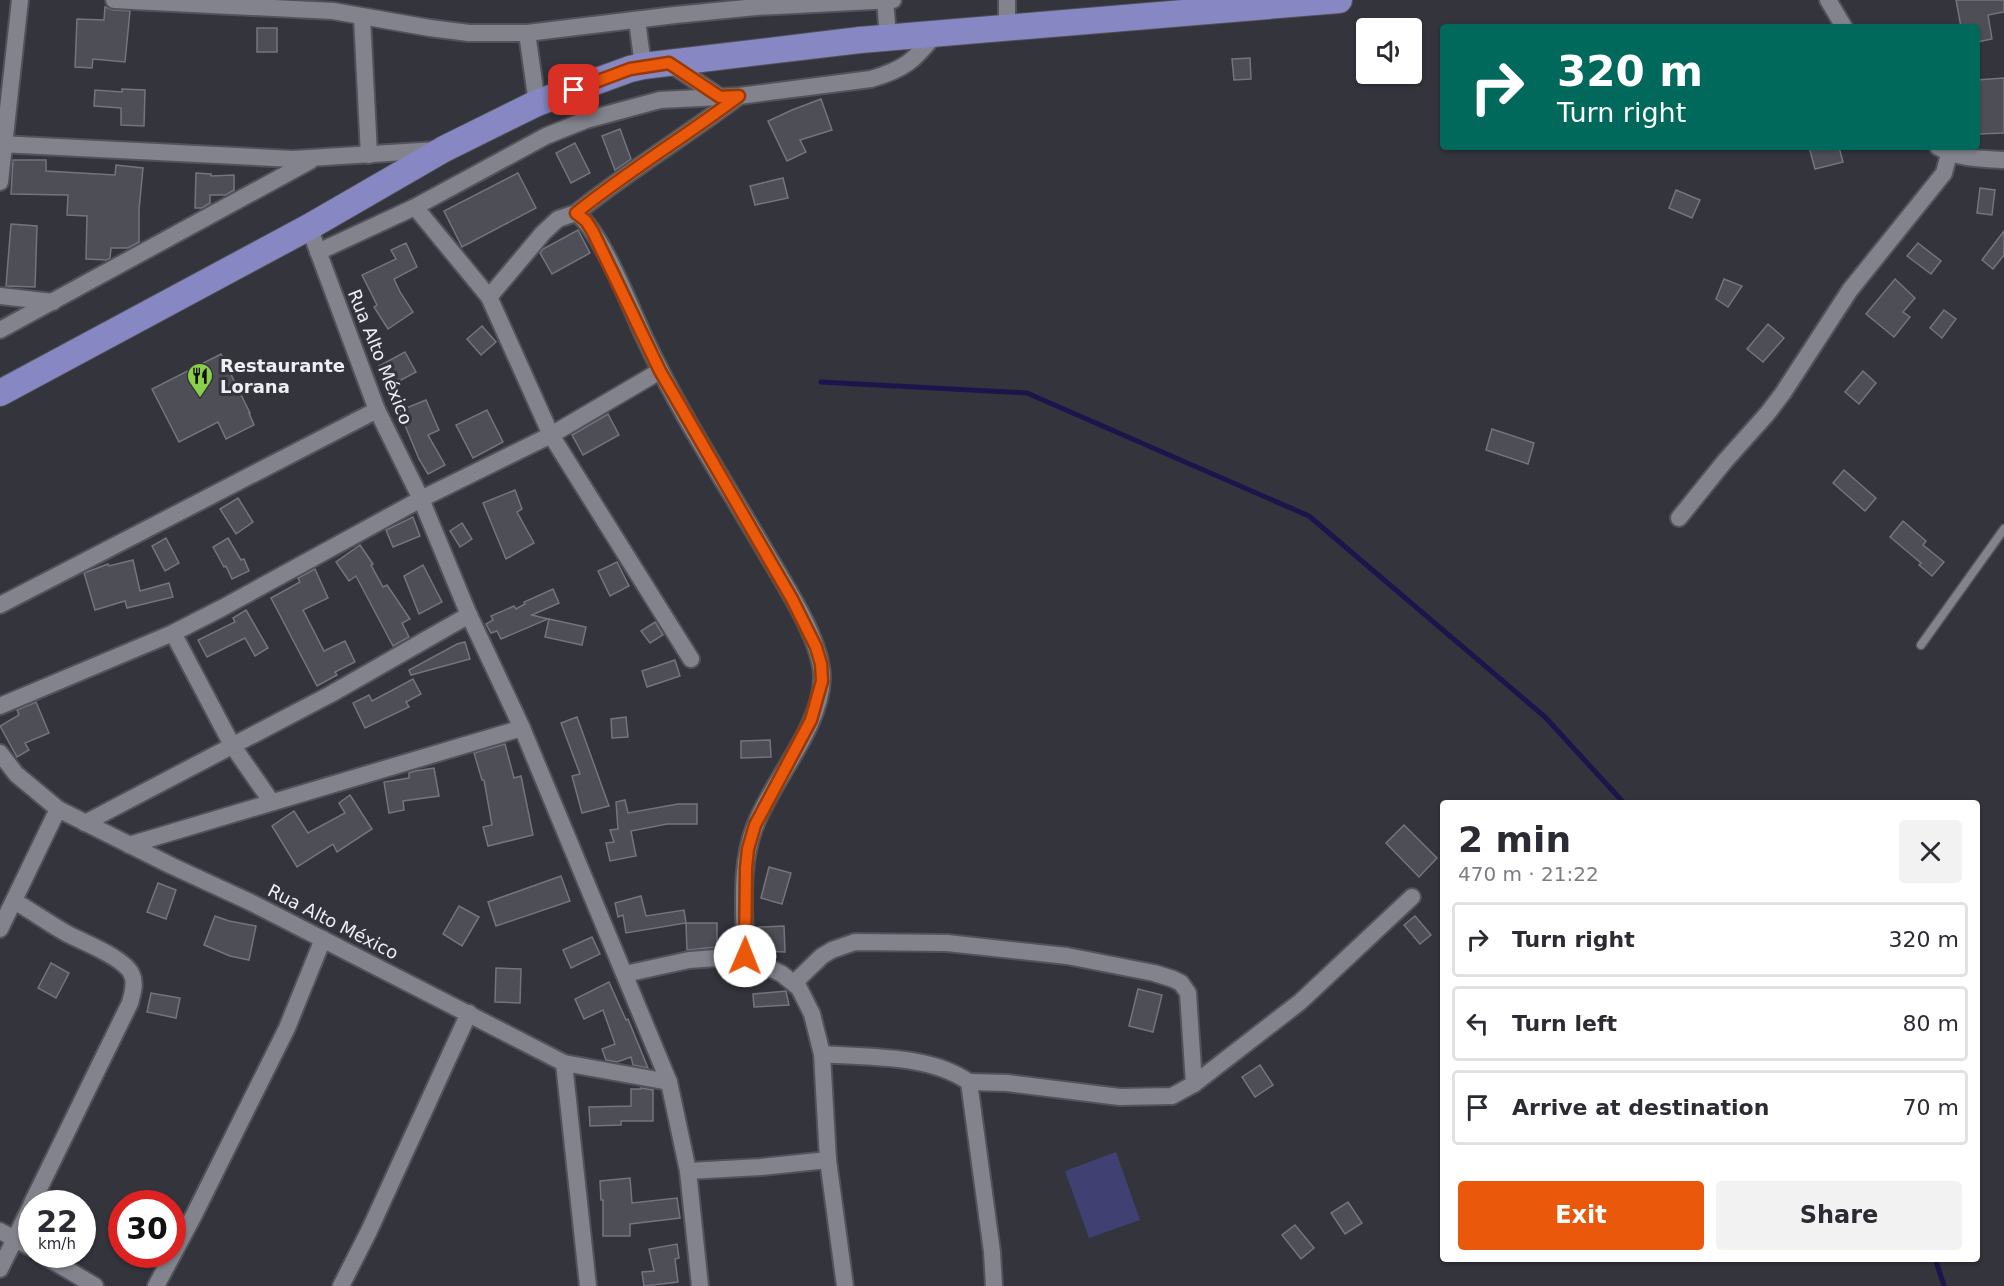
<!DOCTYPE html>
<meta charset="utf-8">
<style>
:root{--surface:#fff;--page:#f2f2f3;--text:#2b2b33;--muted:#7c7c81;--line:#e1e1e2;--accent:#ea580c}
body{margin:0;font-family:"DejaVu Sans",sans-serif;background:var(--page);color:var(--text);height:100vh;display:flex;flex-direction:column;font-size:22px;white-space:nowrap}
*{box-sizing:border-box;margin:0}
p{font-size:20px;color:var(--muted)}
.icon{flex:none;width:33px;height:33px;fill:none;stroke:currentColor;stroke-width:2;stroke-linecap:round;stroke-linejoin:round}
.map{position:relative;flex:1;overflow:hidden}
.sheet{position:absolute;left:1440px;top:800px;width:540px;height:462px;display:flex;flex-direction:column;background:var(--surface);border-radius:6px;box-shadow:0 2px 4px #0004}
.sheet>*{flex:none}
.top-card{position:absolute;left:1440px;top:24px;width:540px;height:126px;border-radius:6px;box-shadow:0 2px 4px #0004;background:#00695c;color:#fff;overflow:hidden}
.controls{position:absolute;left:1356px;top:18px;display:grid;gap:12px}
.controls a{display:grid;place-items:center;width:66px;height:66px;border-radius:6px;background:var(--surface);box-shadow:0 2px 4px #0004;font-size:30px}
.speed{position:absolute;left:18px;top:1190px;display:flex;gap:12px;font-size:30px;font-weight:700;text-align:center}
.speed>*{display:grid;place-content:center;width:78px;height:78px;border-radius:50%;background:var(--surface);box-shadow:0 2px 4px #0004;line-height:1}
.speed small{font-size:15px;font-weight:400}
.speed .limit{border:9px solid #d22;background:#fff;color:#111}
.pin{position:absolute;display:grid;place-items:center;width:51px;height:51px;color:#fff;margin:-26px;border-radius:12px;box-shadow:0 3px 9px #0006}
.me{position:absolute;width:66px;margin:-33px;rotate:1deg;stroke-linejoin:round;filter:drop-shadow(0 0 4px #0008)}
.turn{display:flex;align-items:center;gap:21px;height:126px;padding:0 18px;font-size:27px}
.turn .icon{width:78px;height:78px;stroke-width:2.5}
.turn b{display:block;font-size:42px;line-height:51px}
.round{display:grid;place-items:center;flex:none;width:63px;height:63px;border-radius:6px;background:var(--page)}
.headline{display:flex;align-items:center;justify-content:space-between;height:102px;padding:0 18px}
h1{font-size:36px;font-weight:600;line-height:45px}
.cta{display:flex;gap:12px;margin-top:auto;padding:12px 18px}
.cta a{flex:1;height:69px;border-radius:6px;background:var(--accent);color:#fff;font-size:24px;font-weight:600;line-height:69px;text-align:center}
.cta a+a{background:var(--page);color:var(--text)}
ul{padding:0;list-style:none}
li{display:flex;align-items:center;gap:18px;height:75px;margin:0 12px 9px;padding:0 6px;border:3px solid var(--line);border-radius:6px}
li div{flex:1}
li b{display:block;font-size:22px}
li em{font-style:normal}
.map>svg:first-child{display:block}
.green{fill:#414072}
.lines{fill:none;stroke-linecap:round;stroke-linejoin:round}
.stream{stroke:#1c144c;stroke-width:5}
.building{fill:#4e4e57;stroke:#74747e;stroke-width:1.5}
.lane-casing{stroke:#525259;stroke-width:11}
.street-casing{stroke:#525259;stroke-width:20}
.primary-casing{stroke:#525259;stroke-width:28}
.lane{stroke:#82838c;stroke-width:8}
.street{stroke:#82838c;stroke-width:16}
.primary{stroke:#8787c3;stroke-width:26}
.route-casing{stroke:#983908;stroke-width:15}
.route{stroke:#ea580c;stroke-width:10}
.labels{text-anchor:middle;stroke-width:6;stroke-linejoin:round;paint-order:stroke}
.street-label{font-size:18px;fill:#eeeef3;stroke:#33343c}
.poi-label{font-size:18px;font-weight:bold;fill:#eeeef3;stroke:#33343c;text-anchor:start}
</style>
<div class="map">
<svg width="2004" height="1286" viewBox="0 0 2004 1286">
<rect width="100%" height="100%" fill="#33343c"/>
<path class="green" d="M1116,1152L1140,1220L1089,1238L1065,1171Z"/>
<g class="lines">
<g class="stream">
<path d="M821,382L1027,393L1309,516L1545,717L1623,802"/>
<path d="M1935,1258L1944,1286"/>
</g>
</g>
<g class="building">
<path d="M1956,0H2004V12L1988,15L1992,39L1977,42V27H1961Z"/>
<path d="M105,7L113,10L130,11L125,62L93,59L92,68L75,67L77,19L104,20Z"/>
<rect x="257" y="28" width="20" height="24"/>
<path d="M1250,58L1251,79L1234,80L1232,59Z"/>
<path d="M2004,78V133L1977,134V80Z"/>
<path d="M122,89L145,90L144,126L121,125V108L94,106L95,90L122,92Z"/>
<path d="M821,99L832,130L800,140L806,152L787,161L768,121L792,110Z"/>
<path d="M620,129L631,159L615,170L602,136Z"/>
<path d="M575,143L590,173L571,183L556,153Z"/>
<path d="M1809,147H1839L1843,162L1815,169Z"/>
<path d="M13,160H46V171L115,175L116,165L143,168L139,210V242L128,248H111L110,258L107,260L86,259L87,216L67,215L68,195L11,194Z"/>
<path d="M196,173L211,174V176L234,175V190L226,195H210V203L202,208H195Z"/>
<path d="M518,173L536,208L462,247L444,211Z"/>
<path d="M783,178L788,198L755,205L750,186Z"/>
<path d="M1980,188L1995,190L1992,215L1977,213Z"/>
<path d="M1676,190L1700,200L1692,218L1669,208Z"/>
<path d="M11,224L37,226L35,287L6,286Z"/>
<path d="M578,230L590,253L552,274L540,253L543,249Z"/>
<path d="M2004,231V255L1993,269L1982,260Z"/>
<path d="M406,243L417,267L394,279L400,292L413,312L388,329L374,307L377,305L362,275L396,259L391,250Z"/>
<path d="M1918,243L1941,261L1931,274L1907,256Z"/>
<path d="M1724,279L1742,286L1728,307L1716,299Z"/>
<path d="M1895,279L1915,298L1903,312L1910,317L1894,337L1866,314Z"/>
<path d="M1944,310L1956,319L1942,338L1930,328Z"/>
<path d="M1768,324L1784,338L1763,362L1747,349Z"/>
<path d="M482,326L496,342L481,355L467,339Z"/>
<path d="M405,352L416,372L390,386L379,366Z"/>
<path d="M221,354L250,413H249L254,425L226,439L218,422L179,442L152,389Z"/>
<path d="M1863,371L1876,383L1859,404L1845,392Z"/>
<path d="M426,400L439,430L428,435L445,465L428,474L419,459L399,411Z"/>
<path d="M487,410L503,442L473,458L456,425Z"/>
<path d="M608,414L619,435L583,455L572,435Z"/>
<path d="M1492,429L1534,443L1528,464L1486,450Z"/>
<path d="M1844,470L1876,498L1865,511L1833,483Z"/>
<path d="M515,490L522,509L517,512L534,543L506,559L483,503Z"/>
<path d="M238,498L253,522L236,534L220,509Z"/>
<path d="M413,517L420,536L393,547L386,530Z"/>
<path d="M1903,521L1926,541L1923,545L1944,562L1932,576L1919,565L1921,563L1890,537Z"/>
<path d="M462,523L472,539L460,547L450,531Z"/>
<path d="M166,538L179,563L165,571L152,546Z"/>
<path d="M228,538L241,560L244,559L249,571L232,579L226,566L224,567L213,547Z"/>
<path d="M360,545L373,564L371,565L383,587L387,585L410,619L402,623L409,637L393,646L356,576L349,581L336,562Z"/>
<path d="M133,560L140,591L169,583L173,597L127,608L125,601L95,610L84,573L108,564L109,566Z"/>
<path d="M617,562L629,586L610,596L598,571Z"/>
<path d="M423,565L442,602L419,614L404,576Z"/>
<path d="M315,569L328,598L303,610L324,651L345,641L355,662L335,672L337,675L317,686L271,598L300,582L298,578Z"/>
<path d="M553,589L559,603L532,615L548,619L501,639L497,631L491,633L486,624L493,620L491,616L514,606L516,609L525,604L524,602Z"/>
<path d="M246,610L268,648L255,656L245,638L207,657L198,640L235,622L233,618Z"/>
<path d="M549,619L586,627L582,645L545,637Z"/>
<path d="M655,622L663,635L650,643L641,631Z"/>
<path d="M465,642L470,659L411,675L409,670L457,644Z"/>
<path d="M675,660L680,676L647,687L642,671Z"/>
<path d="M413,679L421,694L406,702L409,707L365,728L353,703L369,695L372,701Z"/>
<path d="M36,702L49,733L25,743L29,750L17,757L0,726L19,715L17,710Z"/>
<path d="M577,717L609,806L582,813L572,776L580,774L561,723Z"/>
<path d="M626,717L628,737L612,738L611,719Z"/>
<path d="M770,740L771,757L741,758V741Z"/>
<path d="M505,744L514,778L521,776L533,835L488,846L483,827L492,825L484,780H482L474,753Z"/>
<path d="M434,768L439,796L403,801L404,810L389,813L384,782L409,778V773L415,771Z"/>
<path d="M350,795L372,829L337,852L333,844L297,867L272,826L294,811L308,833L345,813L339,803Z"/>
<path d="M625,800L628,813L678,804H697V824H667L631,831L636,856L610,861L606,843L614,842L610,830L618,829L616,802Z"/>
<path d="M1404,825L1437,858L1419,877L1386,843Z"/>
<path d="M769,867L791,873L782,904L761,898Z"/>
<path d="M561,876L570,901L496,926L488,902Z"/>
<path d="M158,883L176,890L166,919L147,912Z"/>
<path d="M641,896L646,916L684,910L686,923L626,933L623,915L618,917L615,903Z"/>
<path d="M459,906L479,917L462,946L443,934Z"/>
<path d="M215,916L229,921L256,926L249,960L230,956L204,945Z"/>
<path d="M1415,916L1431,935L1420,944L1404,925Z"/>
<path d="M686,923H717V947L687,950Z"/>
<path d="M784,926L785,952L759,951V927Z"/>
<path d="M592,937L600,954L571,968L563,950Z"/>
<path d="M51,963L69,973L56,998L38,988Z"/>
<path d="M496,968L521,969L520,1003L495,1002Z"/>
<path d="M609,982L626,1020L628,1019L648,1068L633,1065L631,1057L617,1062L606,1060L602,1049L615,1044L603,1010L584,1019L575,999Z"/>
<path d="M1138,989L1162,995L1153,1032L1129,1026Z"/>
<path d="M786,991L789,1005L754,1007L753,994Z"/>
<path d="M151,993L180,998L176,1018L147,1012Z"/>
<path d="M1260,1065L1273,1085L1255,1097L1242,1077Z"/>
<path d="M641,1088L653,1090V1121H621V1125L590,1126L589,1107L631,1106V1089H641Z"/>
<path d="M630,1178L632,1203L677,1198L680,1218L630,1224V1236H603V1200H601L600,1181Z"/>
<path d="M1348,1202L1362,1223L1345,1234L1331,1213Z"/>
<path d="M1295,1225L1314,1248L1301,1259L1282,1235Z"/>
<path d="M677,1244L679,1258L675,1259L678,1282L644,1286L642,1272L654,1271L649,1249Z"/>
</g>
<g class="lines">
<defs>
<path id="lane" d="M1921,645L2004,529"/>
<g id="street">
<path d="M114,0L333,11L430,28L469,33H527L537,103"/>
<path d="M885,0L888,37"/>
<path d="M1828,0L1844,27"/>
<path d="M362,17L369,155"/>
<path d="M637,20L643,66"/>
<path d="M1007,28V0"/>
<path d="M527,33L675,15L756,7L893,0"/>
<path d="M669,63L720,97"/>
<path d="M0,144L293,159L437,150"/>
<path d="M1938,147C1958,159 1981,159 2004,160"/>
<path d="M0,182L20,0"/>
<path d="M415,207L489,297L551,435L691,659"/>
<path d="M576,213C628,171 686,136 739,96"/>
<path d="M309,227L377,410L421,499L469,615L522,728L669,1082L688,1171L700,1286"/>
<path d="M318,252L415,207L546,136L586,120L660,100L739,96L871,79C905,69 914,61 936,33"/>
<path d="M0,296L53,302"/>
<path d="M489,297L543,233L558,219L576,213C601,230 631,309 645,339C678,410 721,476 761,544C781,579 822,639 822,678C821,728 772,780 755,826C739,866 745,914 745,956"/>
<path d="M0,330L310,161"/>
<path d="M1679,518L1725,461L1767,414L1783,393L1850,290L1944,173L1949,154"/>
<path d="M0,605L377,410"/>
<path d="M173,633L232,745L271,801"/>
<path d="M0,706L173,633L222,608L421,499L551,435L660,371"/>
<path d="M0,753L16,774L58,809L172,866L250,902L564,1063L669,1082"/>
<path d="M85,823L331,694L469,615"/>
<path d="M129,845L522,728"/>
<path d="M14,901C32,911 48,923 66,933C82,942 126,958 132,975C136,984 132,995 130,1003L32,1203"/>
<path d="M0,929L58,809"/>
<path d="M625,974L689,960L745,956L782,974L799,988L812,1014L822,1054L828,1160L845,1286"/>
<path d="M794,983L822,956L832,950L855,942L947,943L1067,956L1154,973L1173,979L1181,983L1188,993L1194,1084"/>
<path d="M822,1054C869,1058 929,1054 969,1082L992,1252L994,1286"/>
<path d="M564,1063L588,1286"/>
<path d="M969,1082L1007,1083L1120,1097L1172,1096L1194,1084L1300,1002L1412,897"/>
<path d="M688,1171L761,1167L828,1160"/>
<path d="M0,1231L32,1248"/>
<path d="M41,1254L95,1286"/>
<path d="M0,1269L32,1204"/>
<path d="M156,1286L194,1215L287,1028L323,939"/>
<path d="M341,1286L369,1231L469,1013"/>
</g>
<path id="primary" d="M0,393L309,227L444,149L537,103L630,69L643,66L860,40L1339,0"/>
</defs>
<use href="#lane" class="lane-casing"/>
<use href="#street" class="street-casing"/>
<use href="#primary" class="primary-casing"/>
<use href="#lane" class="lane"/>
<use href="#street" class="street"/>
<use href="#primary" class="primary"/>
</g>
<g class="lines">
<defs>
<path id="route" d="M574,90L630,69L669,63L720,97L739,96C686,136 628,171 576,213L586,221L593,232L660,371L792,599L816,647L821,664L822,681L811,720L755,825L748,849L746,868L745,956"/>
</defs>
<use href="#route" class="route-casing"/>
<use href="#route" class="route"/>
</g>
<defs>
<symbol id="restaurant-pin" viewBox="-11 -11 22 30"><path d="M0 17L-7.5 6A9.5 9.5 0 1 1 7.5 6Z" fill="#88cf4a" stroke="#33343c"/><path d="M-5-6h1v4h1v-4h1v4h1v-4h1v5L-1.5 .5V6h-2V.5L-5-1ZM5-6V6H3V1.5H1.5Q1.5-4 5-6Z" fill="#111"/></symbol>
</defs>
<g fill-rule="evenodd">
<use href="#restaurant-pin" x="185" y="361" width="30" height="40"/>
</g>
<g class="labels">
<g class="street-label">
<text transform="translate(380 357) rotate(68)" y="6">Rua Alto México</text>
<text transform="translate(333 922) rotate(27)" y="6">Rua Alto México</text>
</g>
<g class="poi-label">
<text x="220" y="372">Restaurante<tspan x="220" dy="21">Lorana</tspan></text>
</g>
</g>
</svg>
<div class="controls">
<a><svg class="icon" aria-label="sound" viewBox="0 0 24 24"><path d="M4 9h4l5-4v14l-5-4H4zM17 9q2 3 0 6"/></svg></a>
</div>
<div class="speed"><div>22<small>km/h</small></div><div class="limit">30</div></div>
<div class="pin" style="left:574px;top:90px;background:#d93025"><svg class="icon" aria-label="arrive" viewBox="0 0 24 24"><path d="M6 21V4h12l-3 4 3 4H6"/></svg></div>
<svg class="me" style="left:745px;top:956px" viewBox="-20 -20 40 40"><circle r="19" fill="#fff"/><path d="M0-13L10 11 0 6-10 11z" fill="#ea580c"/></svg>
<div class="top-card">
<div class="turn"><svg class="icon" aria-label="right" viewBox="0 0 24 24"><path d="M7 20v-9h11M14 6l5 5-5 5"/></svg><div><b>320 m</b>Turn right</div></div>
</div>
<section class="sheet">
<div class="headline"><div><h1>2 min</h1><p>470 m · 21:22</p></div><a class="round"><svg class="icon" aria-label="close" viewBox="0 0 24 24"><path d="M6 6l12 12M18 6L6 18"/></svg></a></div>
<ul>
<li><svg class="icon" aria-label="right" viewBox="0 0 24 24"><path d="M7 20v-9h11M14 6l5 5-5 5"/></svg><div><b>Turn right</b></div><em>320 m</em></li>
<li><svg class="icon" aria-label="left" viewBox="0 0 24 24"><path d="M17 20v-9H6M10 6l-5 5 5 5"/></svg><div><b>Turn left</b></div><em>80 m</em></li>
<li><svg class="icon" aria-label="arrive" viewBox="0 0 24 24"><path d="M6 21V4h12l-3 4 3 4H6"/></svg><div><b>Arrive at destination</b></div><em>70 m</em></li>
</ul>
<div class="cta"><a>Exit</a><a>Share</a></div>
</section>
</div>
